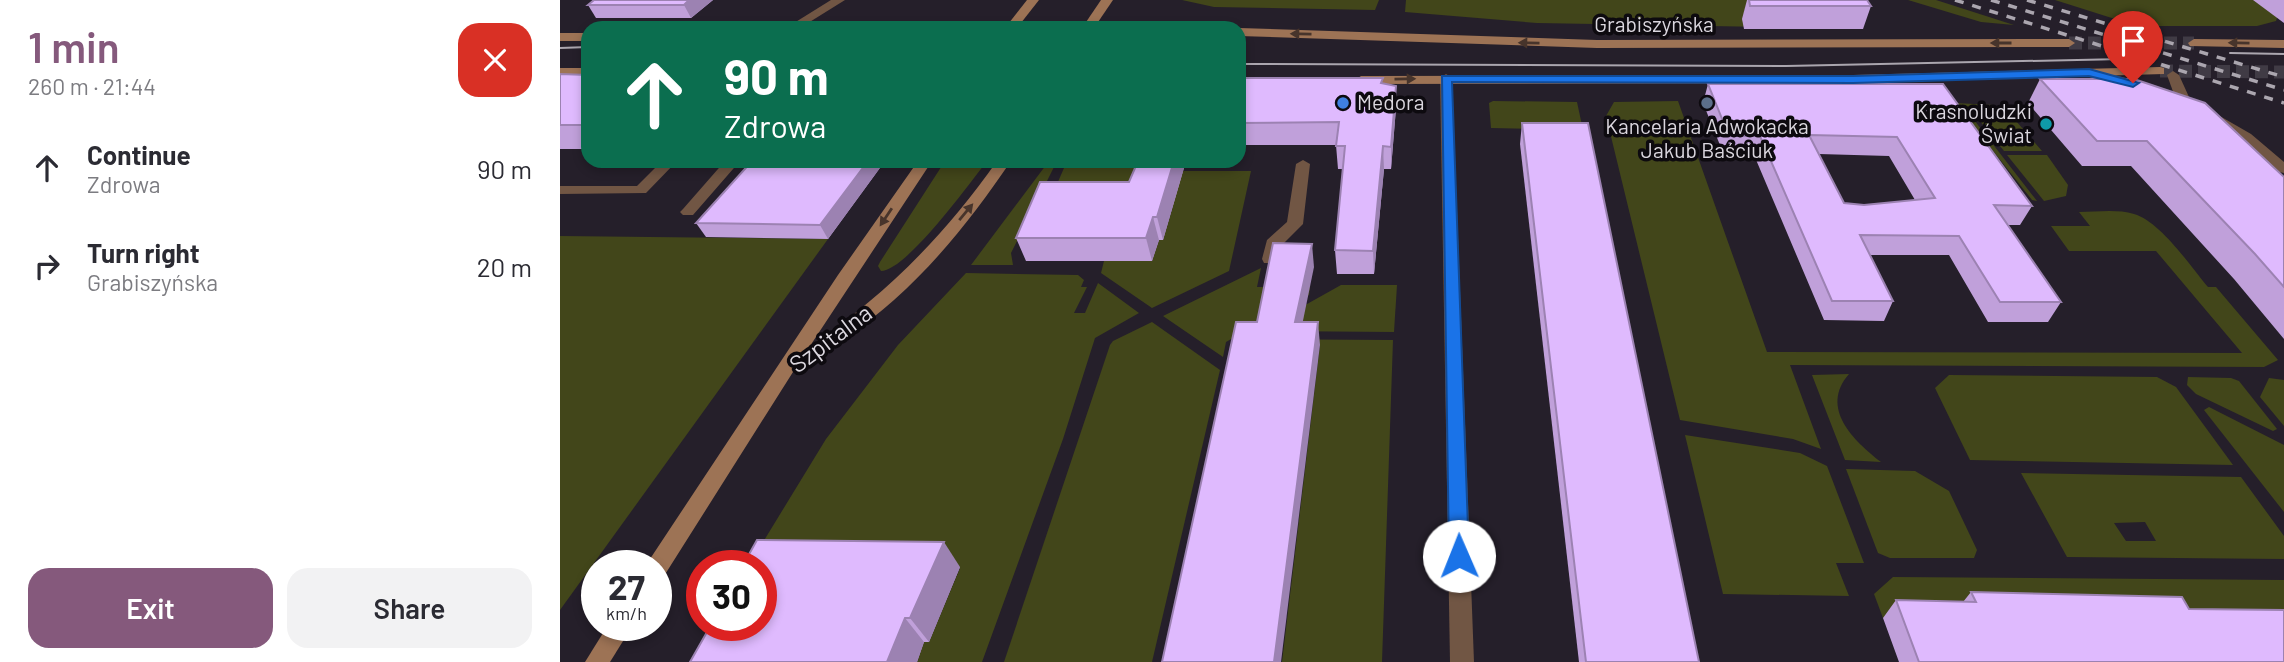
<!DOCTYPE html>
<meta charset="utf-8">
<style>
:root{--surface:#fff;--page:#f2f2f3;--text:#2b2b33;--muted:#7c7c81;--accent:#85597c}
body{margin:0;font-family:Barlow,sans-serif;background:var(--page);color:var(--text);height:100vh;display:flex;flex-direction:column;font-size:26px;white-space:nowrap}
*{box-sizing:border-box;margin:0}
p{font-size:23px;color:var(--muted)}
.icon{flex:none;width:38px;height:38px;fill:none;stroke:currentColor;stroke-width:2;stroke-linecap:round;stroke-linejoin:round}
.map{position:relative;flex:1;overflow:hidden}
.panel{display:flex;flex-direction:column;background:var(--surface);width:560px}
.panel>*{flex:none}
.hud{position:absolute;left:21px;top:21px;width:665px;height:147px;border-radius:21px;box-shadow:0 4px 10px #0003;background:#0b6e4f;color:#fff;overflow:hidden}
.speed{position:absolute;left:21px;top:550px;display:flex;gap:14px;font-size:35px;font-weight:700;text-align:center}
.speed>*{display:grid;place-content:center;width:91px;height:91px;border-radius:50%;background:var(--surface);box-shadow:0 4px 10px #0003;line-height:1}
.speed small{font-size:18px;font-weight:400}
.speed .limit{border:10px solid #d22;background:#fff;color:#111}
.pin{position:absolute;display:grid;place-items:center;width:60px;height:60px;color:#fff;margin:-72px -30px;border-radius:50% 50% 50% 0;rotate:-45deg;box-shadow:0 0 7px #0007}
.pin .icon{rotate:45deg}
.me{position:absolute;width:77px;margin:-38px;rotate:359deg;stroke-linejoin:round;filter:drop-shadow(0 0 5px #0008)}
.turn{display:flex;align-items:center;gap:24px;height:147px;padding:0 28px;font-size:32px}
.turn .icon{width:91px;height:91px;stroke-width:2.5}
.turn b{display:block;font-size:49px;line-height:60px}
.round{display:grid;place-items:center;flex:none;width:74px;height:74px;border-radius:21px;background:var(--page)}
.overview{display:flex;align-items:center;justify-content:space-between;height:119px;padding:0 28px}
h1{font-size:42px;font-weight:600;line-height:52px;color:var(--accent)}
.cta{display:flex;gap:14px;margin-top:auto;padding:14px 28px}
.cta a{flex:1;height:80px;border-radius:21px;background:var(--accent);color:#fff;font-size:28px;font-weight:600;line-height:80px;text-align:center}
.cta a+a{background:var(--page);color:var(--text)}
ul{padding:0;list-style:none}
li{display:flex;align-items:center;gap:21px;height:98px;padding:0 28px}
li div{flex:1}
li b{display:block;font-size:26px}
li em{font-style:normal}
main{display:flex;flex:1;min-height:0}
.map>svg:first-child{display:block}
.green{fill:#42461a;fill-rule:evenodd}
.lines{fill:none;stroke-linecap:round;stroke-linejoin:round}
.secondary-tunnel{stroke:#403b45;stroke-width:13;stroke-dasharray:13 6;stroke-linecap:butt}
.lane{fill:#715644;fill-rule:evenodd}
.street{fill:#715644;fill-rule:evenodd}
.secondary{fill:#9d7355;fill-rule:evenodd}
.tram{stroke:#aba6af;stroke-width:2}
.rail{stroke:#aba6af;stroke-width:3.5;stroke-dasharray:9 9;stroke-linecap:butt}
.wall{fill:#c0a0da;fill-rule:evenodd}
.shaded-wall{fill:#9c82b2}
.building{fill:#dfbafe;stroke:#9c82b2;stroke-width:2;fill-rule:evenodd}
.oneway{fill:#47342b}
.route{fill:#1a73e8;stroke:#114b97;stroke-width:2}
.shop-dot{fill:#3f7fe0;stroke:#0d0a0f;stroke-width:2.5}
.service-dot{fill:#5c6f8a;stroke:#0d0a0f;stroke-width:2.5}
.culture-dot{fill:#0f9aa8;stroke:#0d0a0f;stroke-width:2.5}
.labels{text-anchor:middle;stroke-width:7;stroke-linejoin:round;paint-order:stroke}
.far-street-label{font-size:21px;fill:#dbd7df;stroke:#0d0a0f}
.far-poi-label{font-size:21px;fill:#dbd7df;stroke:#0d0a0f;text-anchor:start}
.street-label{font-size:24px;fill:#dbd7df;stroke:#0d0a0f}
</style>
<main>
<section class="panel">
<div class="overview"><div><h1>1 min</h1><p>260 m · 21:44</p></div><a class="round" style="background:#d93025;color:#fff"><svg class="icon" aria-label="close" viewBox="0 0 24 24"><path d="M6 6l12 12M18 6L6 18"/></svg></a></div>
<ul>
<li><svg class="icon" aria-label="ahead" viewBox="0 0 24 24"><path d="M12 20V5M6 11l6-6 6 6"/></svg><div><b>Continue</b><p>Zdrowa</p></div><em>90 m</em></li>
<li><svg class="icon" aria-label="right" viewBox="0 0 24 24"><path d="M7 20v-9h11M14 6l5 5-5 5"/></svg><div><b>Turn right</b><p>Grabiszyńska</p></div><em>20 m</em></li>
</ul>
<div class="cta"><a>Exit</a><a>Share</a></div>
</section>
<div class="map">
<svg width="1724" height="662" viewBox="0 0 1724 662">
<rect width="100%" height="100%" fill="#251f2a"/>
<g class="green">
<path d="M622,0H819L815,10L654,7Z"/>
<path d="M846,0H1193L1207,27L977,23L845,12Z"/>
<path d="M1348,0H1376L1454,25L1421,22Z"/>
<path d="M1495,0H1723L1716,21L1697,26H1577Z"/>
<path d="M933,101L1017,102L1023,130L931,128L929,103Z"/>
<path d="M1118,101L1207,352L1682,353L1596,251H1509L1491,226H1530L1519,212C1537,212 1557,209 1574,214C1601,222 1630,266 1648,287H1656L1718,360L1704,367L1230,365L1261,449L1233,439L1120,420L1046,116L1054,102Z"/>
<path d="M1395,103L1434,105L1456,121L1482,151H1444L1416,116H1411L1477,201L1472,200Z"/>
<path d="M1447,155H1487L1508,185L1506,196L1484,201Z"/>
<path d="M385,161H427C410,183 346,271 321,271L318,266L320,262Z"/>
<path d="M489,161H497L451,253L453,265H411Z"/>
<path d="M507,161H587L584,171H691L669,271L592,308L541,273L544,261H592L599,240H603L613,206L488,205Z"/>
<path d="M0,236L268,239L0,610Z"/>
<path d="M701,268L697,287H750L749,295L666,342L663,357L603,316Z"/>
<path d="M406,273L518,275L524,280L521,287H527L514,313H525L538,283L579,313L535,338L503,439L422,662H357L364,642H369L400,568L189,565L266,439L338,345Z"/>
<path d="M781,285H837L834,332L699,331Z"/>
<path d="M592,322L660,370L592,662H444L550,345L553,341Z"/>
<path d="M684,339L833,340L822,662H722L760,345Z"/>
<path d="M1289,374C1259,408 1294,441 1321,462L1285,460L1252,375Z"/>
<path d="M1389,375L1597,377L1616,387L1673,465L1410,460L1375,388Z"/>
<path d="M1628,377L1671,378L1679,381L1717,429L1713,431L1636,394L1627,385Z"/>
<path d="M1709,378L1724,380V426L1700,397Z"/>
<path d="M1649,407L1724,445V512L1644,410Z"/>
<path d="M1125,435L1240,453L1267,466L1304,563H1276L1289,596L1163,594Z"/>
<path d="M1286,469L1355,471L1389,491L1417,550L1414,558H1330L1318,553Z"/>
<path d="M1461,473L1681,477L1724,536V559L1507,557ZM1585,522L1596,541H1566L1554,523Z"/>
<path d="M1333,577L1724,580V628L1323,618L1314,594Z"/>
</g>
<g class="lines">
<g class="secondary-tunnel">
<path d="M1509,43H1634"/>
<path d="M1600,71L1724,72"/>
</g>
<g class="lane">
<path d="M743,160L750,164L743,224L721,246L716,263H704L702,259L707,240L727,222L736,164Z"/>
<path d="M102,161H117L86,193L0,194V186H77Z"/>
<path d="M165,161H180L133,215H123L120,212L123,209Z"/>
</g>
<g class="street">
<path d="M271,0H285L240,28H226Z"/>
<path d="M1529,69L1583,82L1584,85L1578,89L1525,76V70Z"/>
<path d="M1613,71L1619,75L1629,97L1627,100H1617L1615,97L1607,75Z"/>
<path d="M886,74L892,78L914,662H890L880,78Z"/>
<path d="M1651,111L1691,134L1724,162V173L1719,172L1681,140L1646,118V112Z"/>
</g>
<g class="secondary">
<path d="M467,0H479L457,28H445Z"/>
<path d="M541,0H553L534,28H522Z"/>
<path d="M679,28L1037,40L1509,39L1515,43L1509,47L1037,48L679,36Z"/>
<rect x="0" y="33" width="28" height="8"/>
<path d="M1634,39L1724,40V48L1630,46L1628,43Z"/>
<path d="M1600,67L1604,68V74L1293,83L801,84L795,80L801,76L1293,75Z"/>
<rect x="0" y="68" width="28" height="8"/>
<path d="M358,161H372L250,346C325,296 385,235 437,161H451C417,211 380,259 334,300C305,326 272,348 240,371L233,372L104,576L96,579V565H87L88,562L278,275Z"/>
<path d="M48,625H73L50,662H25Z"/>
</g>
<g class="tram">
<path d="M0,48L28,47"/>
<path d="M1670,53L1724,54"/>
<path d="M679,64L1226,66L1563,59"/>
</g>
<g class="rail">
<path d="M1395,0L1724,103"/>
<path d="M1431,0L1724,90"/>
<path d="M1467,0L1724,77"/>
</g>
</g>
<g class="wall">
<path d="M34,0H153L131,18H36L28,5Z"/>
<path d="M1187,0H1307L1311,6L1303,29H1184L1182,19Z"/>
<path d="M1693,0H1724V23Z"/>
<path d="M0,74L28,75V149H0Z"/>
<path d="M679,78L823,84L836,86V108L831,169H824L814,274H777L775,250L783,169H778L776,145H679Z"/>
<path d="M1480,79L1724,177V339L1674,279L1571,166H1522L1468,103Z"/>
<path d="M1148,84H1383L1472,206L1460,225H1447L1501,302L1488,322H1428L1389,255H1310L1333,301L1324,321L1264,320L1194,155H1164L1143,103ZM1259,154L1329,156L1355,200L1304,205L1284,203Z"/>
<path d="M962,123L1139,662H1019L960,144Z"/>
<path d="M325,161L268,239L146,237L136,223Z"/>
<path d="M578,161H626L603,240H599L592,261H466L456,238L569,182Z"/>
<path d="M400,567L369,642H364L357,662H130Z"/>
<path d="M1411,592L1629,609L1724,662H1339L1323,618L1336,600L1403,602Z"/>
</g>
<g class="shaded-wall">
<path d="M129,0H153L131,18L124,5Z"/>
<path d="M836,86V108L831,169V147Z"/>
<path d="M823,146L824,169L814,274L813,251Z"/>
<path d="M308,161H325L268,239L260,225Z"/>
<path d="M614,161H626L603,240L597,217Z"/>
<path d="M593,217L599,240L592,261L586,238Z"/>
<path d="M752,244L754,267L738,345L735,322Z"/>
<path d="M758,322L760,345L721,662H714Z"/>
<path d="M384,542L400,567L369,642L350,618Z"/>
<path d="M345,618L364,642L357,662H327Z"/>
</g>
<g class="building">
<path d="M34,0H129L124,5H28Z"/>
<path d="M1189,0H1307L1311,6H1190Z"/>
<path d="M0,74L28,75V125H0Z"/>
<path d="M679,78H823L821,83L836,86L831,147L823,146L813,251L775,250L785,146H776L779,122L679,123Z"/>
<path d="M1480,79H1574L1645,103L1724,177V287L1695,254L1587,141H1537Z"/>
<path d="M1148,84H1383L1472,206L1434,205L1501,302H1440L1399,236L1300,235L1333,301H1272L1200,136H1169ZM1249,135L1337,137L1375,198L1304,205L1284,203Z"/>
<path d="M962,123H1028L1139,662H1026Z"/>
<path d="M192,161H308L260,225L136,223Z"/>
<path d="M578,161H614L597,217H593L586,238H456L480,182H569Z"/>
<path d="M713,243L752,244L735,322H758L714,662H602L676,322H697Z"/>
<path d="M197,540L384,542L350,618H345L327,662H130L151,625H201V565H183Z"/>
<path d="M1411,592L1622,597L1629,609L1724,610V662H1359L1336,600L1416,602Z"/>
</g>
<defs><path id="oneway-solid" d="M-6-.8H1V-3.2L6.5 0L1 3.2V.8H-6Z" transform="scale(1.75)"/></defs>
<g class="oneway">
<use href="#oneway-solid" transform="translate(741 34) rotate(-179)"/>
<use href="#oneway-solid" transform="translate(969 43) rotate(-179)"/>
<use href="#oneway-solid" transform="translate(1441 43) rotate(180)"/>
<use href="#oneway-solid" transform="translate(1679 43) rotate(-179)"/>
<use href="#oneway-solid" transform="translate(845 79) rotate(-1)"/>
<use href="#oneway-solid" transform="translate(406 212) rotate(-50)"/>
<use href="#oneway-solid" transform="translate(326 217) rotate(124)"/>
</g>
<path class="route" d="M1529,69L1579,83L1573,87L1529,76L1293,83L892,82L909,556L906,562L899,565L892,562L889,556L882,76H1293Z"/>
<circle class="shop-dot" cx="783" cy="103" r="7"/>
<circle class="service-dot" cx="1147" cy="103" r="7"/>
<circle class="culture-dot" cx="1486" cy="124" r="7"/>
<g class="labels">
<g class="far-street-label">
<text x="1094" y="32">Grabiszyńska</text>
</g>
<g class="far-poi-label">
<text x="797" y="110">Medora</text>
<text x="1472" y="119" text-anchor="end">Krasnoludzki<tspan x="1472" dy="24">Świat</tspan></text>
<text x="1147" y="134" text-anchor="middle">Kancelaria Adwokacka<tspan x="1147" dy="24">Jakub Baściuk</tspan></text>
</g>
<g class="street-label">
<text transform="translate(271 339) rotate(-37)" y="8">Szpitalna</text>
</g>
</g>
</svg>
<div class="speed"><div>27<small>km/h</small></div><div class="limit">30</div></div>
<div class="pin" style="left:1573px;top:83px;background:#d93025"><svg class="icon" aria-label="arrive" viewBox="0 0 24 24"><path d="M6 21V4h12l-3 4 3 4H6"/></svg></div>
<svg class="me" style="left:899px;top:556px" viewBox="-20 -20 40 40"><circle r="19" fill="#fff"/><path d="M0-13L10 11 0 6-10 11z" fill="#1a73e8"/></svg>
<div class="hud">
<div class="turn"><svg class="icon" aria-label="ahead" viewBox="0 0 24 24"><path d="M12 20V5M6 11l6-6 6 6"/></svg><div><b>90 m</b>Zdrowa</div></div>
</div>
</div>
</main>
